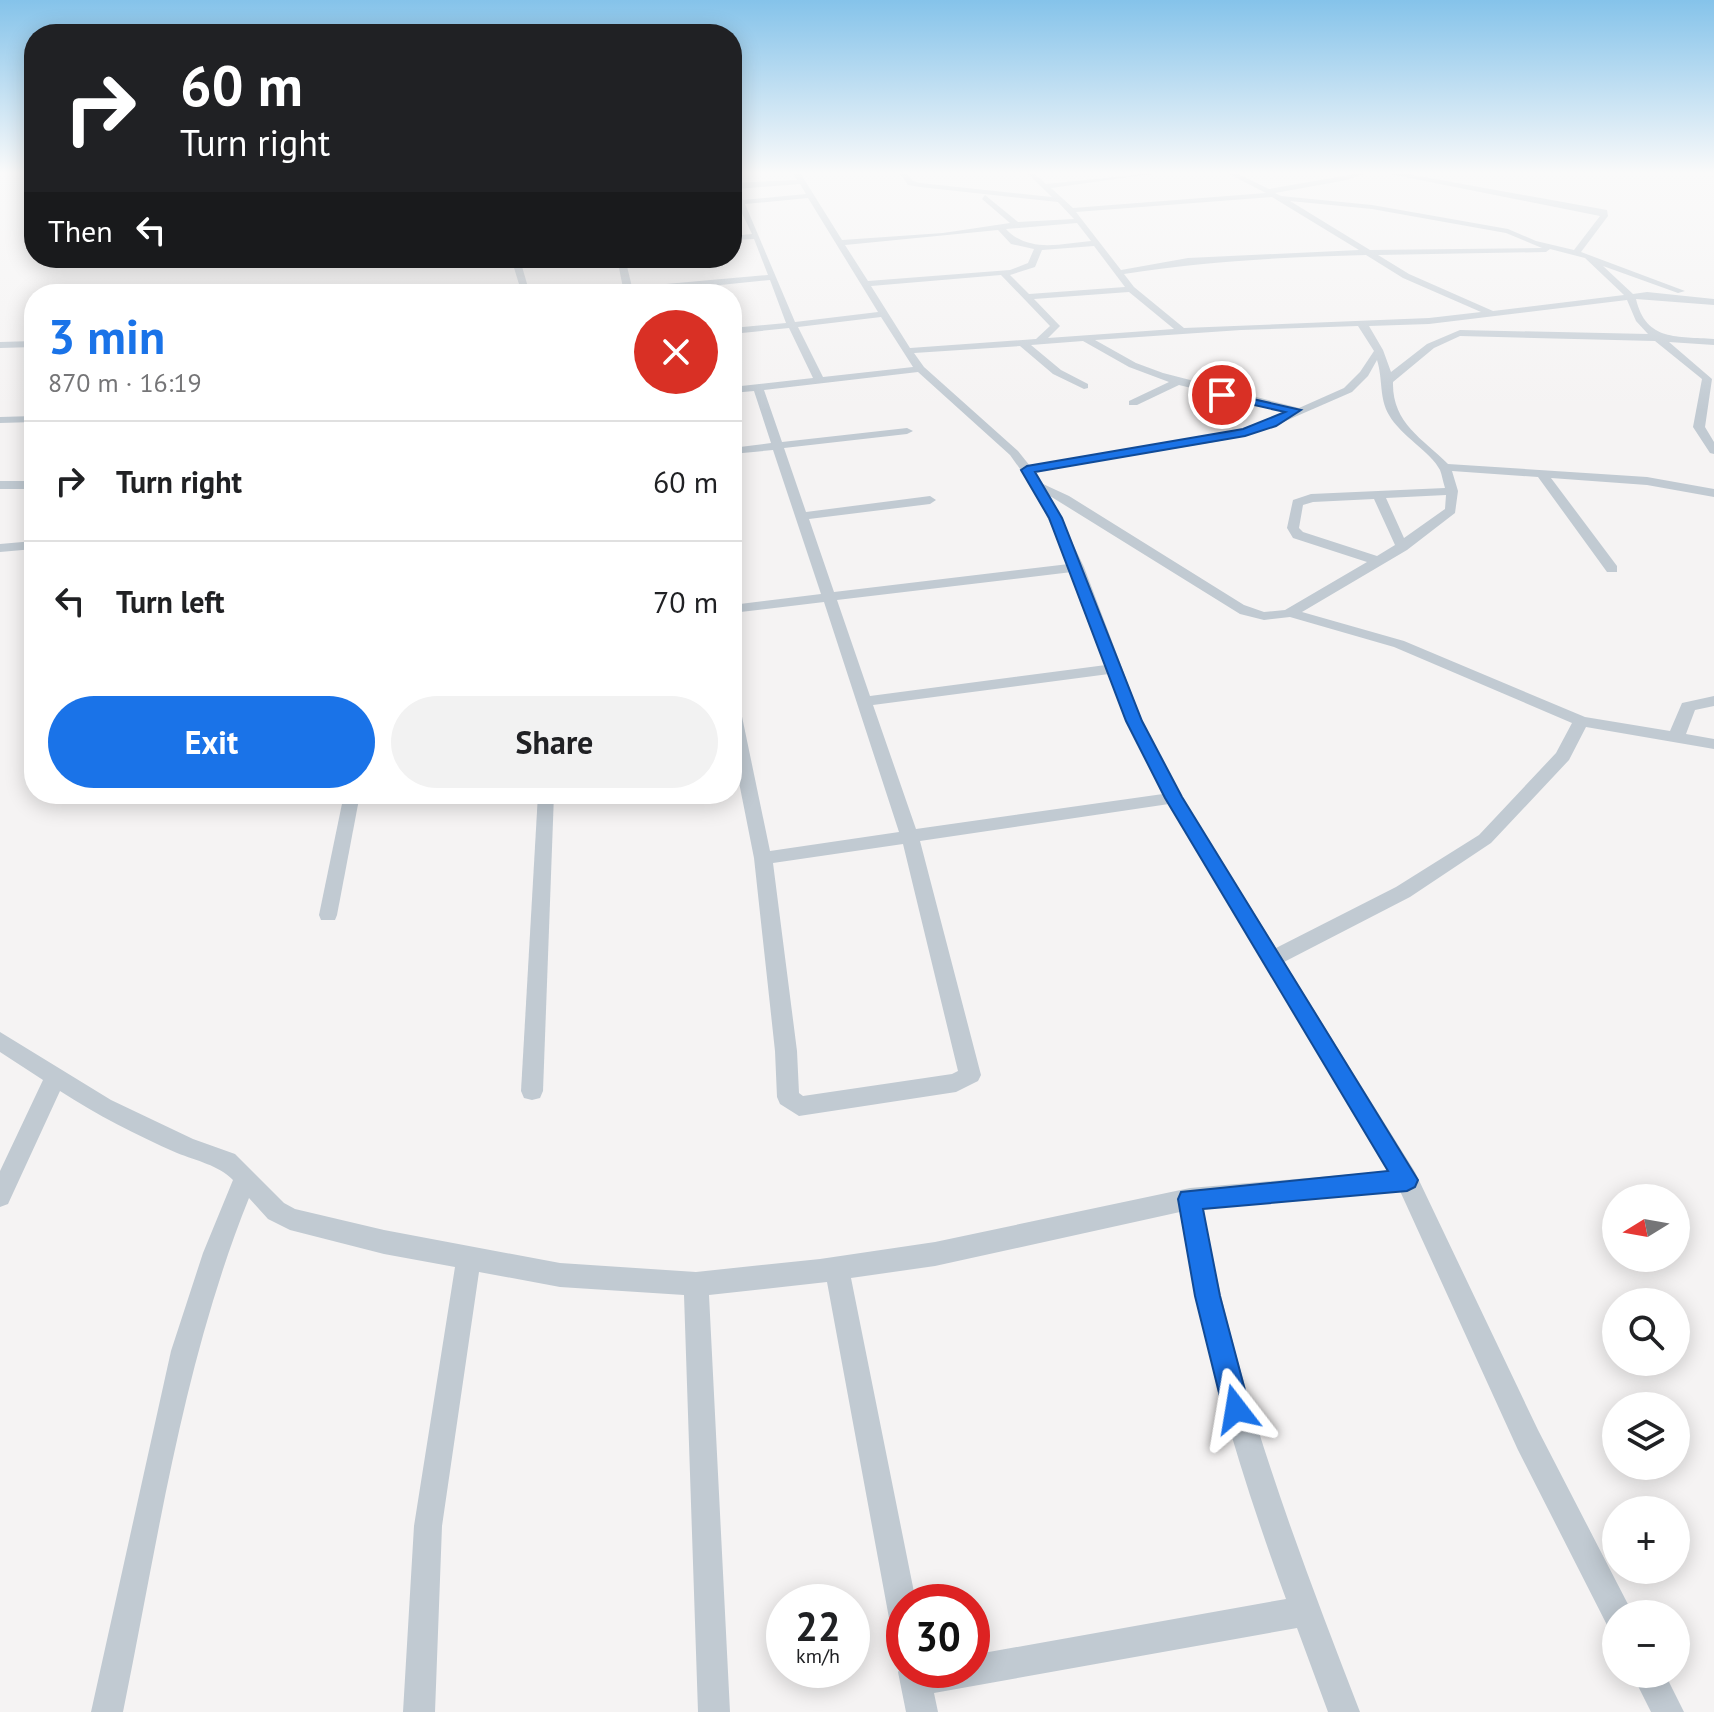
<!DOCTYPE html>
<meta charset="utf-8">
<style>
:root{--surface:#fff;--page:#f2f2f2;--text:#202124;--muted:#757577;--line:#e0e0e0;--accent:#1a73e8}
body{margin:0;font-family:"PT Sans",sans-serif;background:var(--page);color:var(--text);height:100vh;display:flex;flex-direction:column;font-size:30px;white-space:nowrap}
*{box-sizing:border-box;margin:0}
p{font-size:26px;color:var(--muted)}
.icon{flex:none;width:44px;height:44px;fill:none;stroke:currentColor;stroke-width:2;stroke-linecap:round;stroke-linejoin:round}
.map{position:relative;flex:1;overflow:hidden}
.panel{position:absolute;left:24px;top:284px;width:718px;height:520px;display:flex;flex-direction:column;background:var(--surface);border-radius:32px;box-shadow:0 4px 20px #0003}
.panel>*{flex:none}
.banner{position:absolute;left:24px;top:24px;width:718px;height:244px;border-radius:32px;box-shadow:0 4px 20px #0003;background:#202124;color:#fff;overflow:hidden}
.needle{width:52px;rotate:259deg}
.fabs{position:absolute;left:1602px;top:1184px;display:grid;gap:16px}
.fabs a{display:grid;place-items:center;width:88px;height:88px;border-radius:50%;background:var(--surface);box-shadow:0 4px 20px #0003;font-size:40px}
.speed{position:absolute;left:766px;top:1584px;display:flex;gap:16px;font-size:40px;font-weight:700;text-align:center}
.speed>*{display:grid;place-content:center;width:104px;height:104px;border-radius:50%;background:var(--surface);box-shadow:0 4px 20px #0003;line-height:1}
.speed small{font-size:20px;font-weight:400}
.speed .limit{border:12px solid #d22;background:#fff;color:#111}
.pin{position:absolute;display:grid;place-items:center;width:68px;height:68px;color:#fff;margin:-34px;border:4px solid #fff;border-radius:50%;box-shadow:0 2px 8px #0007}
.me{position:absolute;width:88px;margin:-44px;rotate:346deg;stroke-linejoin:round;filter:drop-shadow(0 0 6px #0008)}
.turn{display:flex;align-items:center;gap:28px;height:168px;padding:0 24px;font-size:36px}
.turn .icon{width:104px;height:104px;stroke-width:2.5}
.turn b{display:block;font-size:56px;line-height:68px}
.then{display:flex;align-items:center;height:76px;padding:0 24px;background:#0003;gap:16px;font-size:30px}
.round{display:grid;place-items:center;flex:none;width:84px;height:84px;border-radius:42px;background:var(--page)}
.summary{display:flex;align-items:center;justify-content:space-between;height:136px;padding:0 24px}
h1{font-size:48px;font-weight:800;line-height:60px;color:var(--accent)}
.button{display:flex;gap:16px;margin-top:auto;padding:16px 24px}
.button a{flex:1;height:92px;border-radius:48px;background:var(--accent);color:#fff;font-size:32px;font-weight:800;line-height:92px;text-align:center}
.button a+a{background:var(--page);color:var(--text)}
ul{padding:0;list-style:none}
li{display:flex;align-items:center;gap:24px;height:120px;padding:0 24px;border-top:2px solid var(--line)}
li div{flex:1}
li b{display:block;font-size:30px}
li em{font-style:normal}
.map>svg:first-child{display:block}
.lines{fill:none;stroke-linecap:round;stroke-linejoin:round}
.minor{fill:#c1cad2;fill-rule:evenodd}
.route{fill:#1a73e8;stroke:#114b97;stroke-width:2}
</style>
<div class="map">
<svg width="1714" height="1712" viewBox="0 0 1714 1712">
<rect width="100%" height="100%" fill="#f5f3f3"/>
<g class="lines">
<g class="minor">
<path d="M792,171H799L842,240L943,233L1010,223L982,199L985,195L1018,222L1074,219L1058,202L920,187L908,185L898,171H905L913,181L920,183L1052,197L1025,171H1032L1046,184L1173,171L1051,188L1073,208L1266,193L1223,171H1232L1269,189L1372,171L1347,180L1275,193L1281,196L1372,205L1508,229L1536,241L1574,250L1600,216L1375,171H1391L1607,210L1608,216L1581,252L1685,291L1678,293L1603,266L1633,294L1647,292L1714,299V305L1636,299C1646,342 1678,336 1714,339V345L1669,342L1712,379L1705,427L1714,442V454L1710,453L1693,427L1702,379L1655,341L1460,336L1434,348L1393,382C1392,423 1422,438 1448,464L1647,477L1714,489V497L1647,485L1551,478L1617,566V572H1607L1538,477L1452,471L1458,491L1455,513L1407,550L1302,612L1404,641L1585,717L1670,731L1682,703L1714,696V706L1695,710L1686,734L1714,739V749L1586,727L1569,760L1491,843L1410,897L1284,962L1415,1172L1538,1430L1633,1614H1616V1628L1607,1625L1518,1450L1400,1191L1203,1209C1234,1383 1296,1547 1360,1712H1328L1297,1628L934,1693L938,1712H906L898,1672L904,1661V1670H972V1655L1286,1599C1240,1473 1201,1345 1180,1212L935,1266L851,1278L916,1602H904V1633L893,1629L889,1618L827,1282L709,1295L730,1712H698L684,1295L560,1287L479,1272L442,1526L435,1712H403L414,1526L455,1267L384,1254L290,1230L268,1219L249,1198C183,1362 158,1540 123,1712H91L171,1351L203,1253L233,1180C218,1165 197,1161 177,1153C136,1135 97,1115 60,1091L8,1204L0,1207V1171L43,1080L0,1052V1032L111,1100L193,1139L235,1154L284,1203L295,1209L384,1230L560,1263L696,1272L820,1259L935,1242L1190,1188L1389,1171L1169,804L920,841L981,1075L978,1081L956,1092L799,1116L780,1104L777,1097L775,1051L754,858L732,747V702L740,707L770,851L899,832L824,602L732,613V605L821,594L773,450L732,454V448L771,443L754,391L732,393V387L813,378L789,328L732,334V328L786,323L770,280L633,294H587L623,288L617,258H625L632,287L768,275L754,239L732,240V236L752,234L738,205H732V201L736,200L732,183L797,180ZM800,184L806,194L743,200L737,189ZM1272,197L1359,250L1188,258L1121,270L1076,212ZM808,198L878,312L795,322L745,204ZM1290,201L1372,209L1506,233L1542,248L1370,250ZM1077,223L1091,241C1060,244 1028,253 1006,229ZM998,230L1011,244L1034,249L1028,263L1010,270L868,281L845,245ZM1094,246L1125,287L1029,294L1010,275L1035,267L1042,250ZM1550,249L1585,258L1624,295L1493,311L1409,274L1378,255L1546,252ZM1366,255L1403,278L1481,312L1429,318L1184,328L1134,287L1124,274C1205,261 1285,257 1366,255ZM1001,275L1050,326L1036,339L910,348L871,286ZM1129,292L1174,329L1048,338L1060,326L1034,299ZM1627,300L1636,321L1648,334L1460,330L1427,344L1391,372L1383,350L1369,326L1429,324ZM881,317L913,367L823,377L798,327ZM1358,326L1374,351L1360,372L1344,388L1299,408L1163,373L1136,363L1095,340L1241,330ZM1083,341L1129,367L1169,382L1129,401V405H1137L1179,385L1289,412C1210,446 1114,452 1030,466L1018,451L924,367L914,353L1020,346L1053,374L1084,389L1088,388V384L1061,370L1031,345ZM1377,360C1383,379 1379,398 1389,415C1401,436 1431,452 1440,470C1442,475 1443,482 1445,488L1311,494L1293,500L1287,528L1293,538L1367,562L1285,610L1264,612L1244,605L1069,496L1043,484L1034,472L1220,441L1265,430L1352,392L1368,376ZM918,372L1010,455L1033,487L1069,564L834,592L809,519L930,504L936,500L930,496L806,512L784,448L907,434L913,431L907,428L782,442L764,390ZM1446,495L1445,509L1404,538L1386,498ZM1050,496L1240,614L1264,620L1290,617L1394,647L1572,723L1556,753L1479,835L1396,887L1276,948L1182,798L1142,721L1084,567ZM1374,499L1395,545L1377,556L1303,532L1299,528L1303,505L1313,502ZM1072,572L1106,665L870,696L837,600ZM1109,674L1126,721L1163,794L916,829L873,705ZM903,844L958,1071L952,1074L803,1096L799,1093L797,1051L773,863Z"/>
<path d="M511,258H551L521,263L530,294H522Z"/>
<path d="M34,341V347L0,348V342Z"/>
<path d="M34,416V422L0,423V417Z"/>
<rect x="0" y="481" width="34" height="8"/>
<path d="M34,541V549L0,552V544Z"/>
<path d="M344,794H360L337,915L335,920H321L319,915Z"/>
<path d="M538,794H554L543,1091L540,1098L532,1100L524,1098L521,1091Z"/>
<path d="M1632,1674H1665L1684,1712H1651Z"/>
</g>
</g>
<linearGradient id="sky" x2="0" y2="1"><stop stop-color="#85c3ea"/><stop offset="0.42" stop-color="#fafafa"/><stop offset="1" stop-color="#fafafa" stop-opacity="0"/></linearGradient>
<rect width="1714" height="411" fill="url(#sky)"/>
<path class="route" d="M1222,392L1301,410L1276,426L1245,436L1035,472L1062,518L1142,721L1182,797L1418,1180L1415,1187L1407,1191L1203,1209L1220,1296L1250,1409L1246,1418L1236,1422L1227,1418L1223,1409L1195,1296L1178,1199L1181,1192L1388,1171L1165,798L1126,721L1049,518L1021,470L1027,466L1243,429L1285,412L1218,397L1217,395Z"/>
</svg>
<div class="fabs">
<a><svg class="needle" viewBox="-14 -14 28 28"><path d="M0-13l5 13h-10z" fill="#e53935"/><path d="M0 13l5-13h-10z" fill="#757577"/></svg></a>
<a><svg class="icon" aria-label="search" viewBox="0 0 24 24"><circle cx="10" cy="10" r="6"/><path d="M15 15l6 6"/></svg></a>
<a><svg class="icon" aria-label="layers" viewBox="0 0 24 24"><path d="M12 4l9 5-9 5-9-5zM3 14l9 5 9-5"/></svg></a>
<a>+</a>
<a>−</a>
</div>
<div class="speed"><div>22<small>km/h</small></div><div class="limit">30</div></div>
<div class="pin" style="left:1222px;top:395px;background:#d93025"><svg class="icon" aria-label="arrive" viewBox="0 0 24 24"><path d="M6 21V4h12l-3 4 3 4H6"/></svg></div>
<svg class="me" style="left:1236px;top:1409px" viewBox="-20 -20 40 40"><path d="M0-17L14 15 0 8-14 15z" fill="#1a73e8" stroke="#fff" stroke-width="4"/></svg>
<div class="banner">
<div class="turn"><svg class="icon" aria-label="right" viewBox="0 0 24 24"><path d="M7 20v-9h11M14 6l5 5-5 5"/></svg><div><b>60 m</b>Turn right</div></div>
<div class="then">Then<svg class="icon" aria-label="left" viewBox="0 0 24 24"><path d="M17 20v-9H6M10 6l-5 5 5 5"/></svg></div>
</div>
<section class="panel">
<div class="summary"><div><h1>3 min</h1><p>870 m · 16:19</p></div><a class="round" style="background:#d93025;color:#fff"><svg class="icon" aria-label="close" viewBox="0 0 24 24"><path d="M6 6l12 12M18 6L6 18"/></svg></a></div>
<ul>
<li><svg class="icon" aria-label="right" viewBox="0 0 24 24"><path d="M7 20v-9h11M14 6l5 5-5 5"/></svg><div><b>Turn right</b></div><em>60 m</em></li>
<li><svg class="icon" aria-label="left" viewBox="0 0 24 24"><path d="M17 20v-9H6M10 6l-5 5 5 5"/></svg><div><b>Turn left</b></div><em>70 m</em></li>
</ul>
<div class="button"><a>Exit</a><a>Share</a></div>
</section>
</div>
